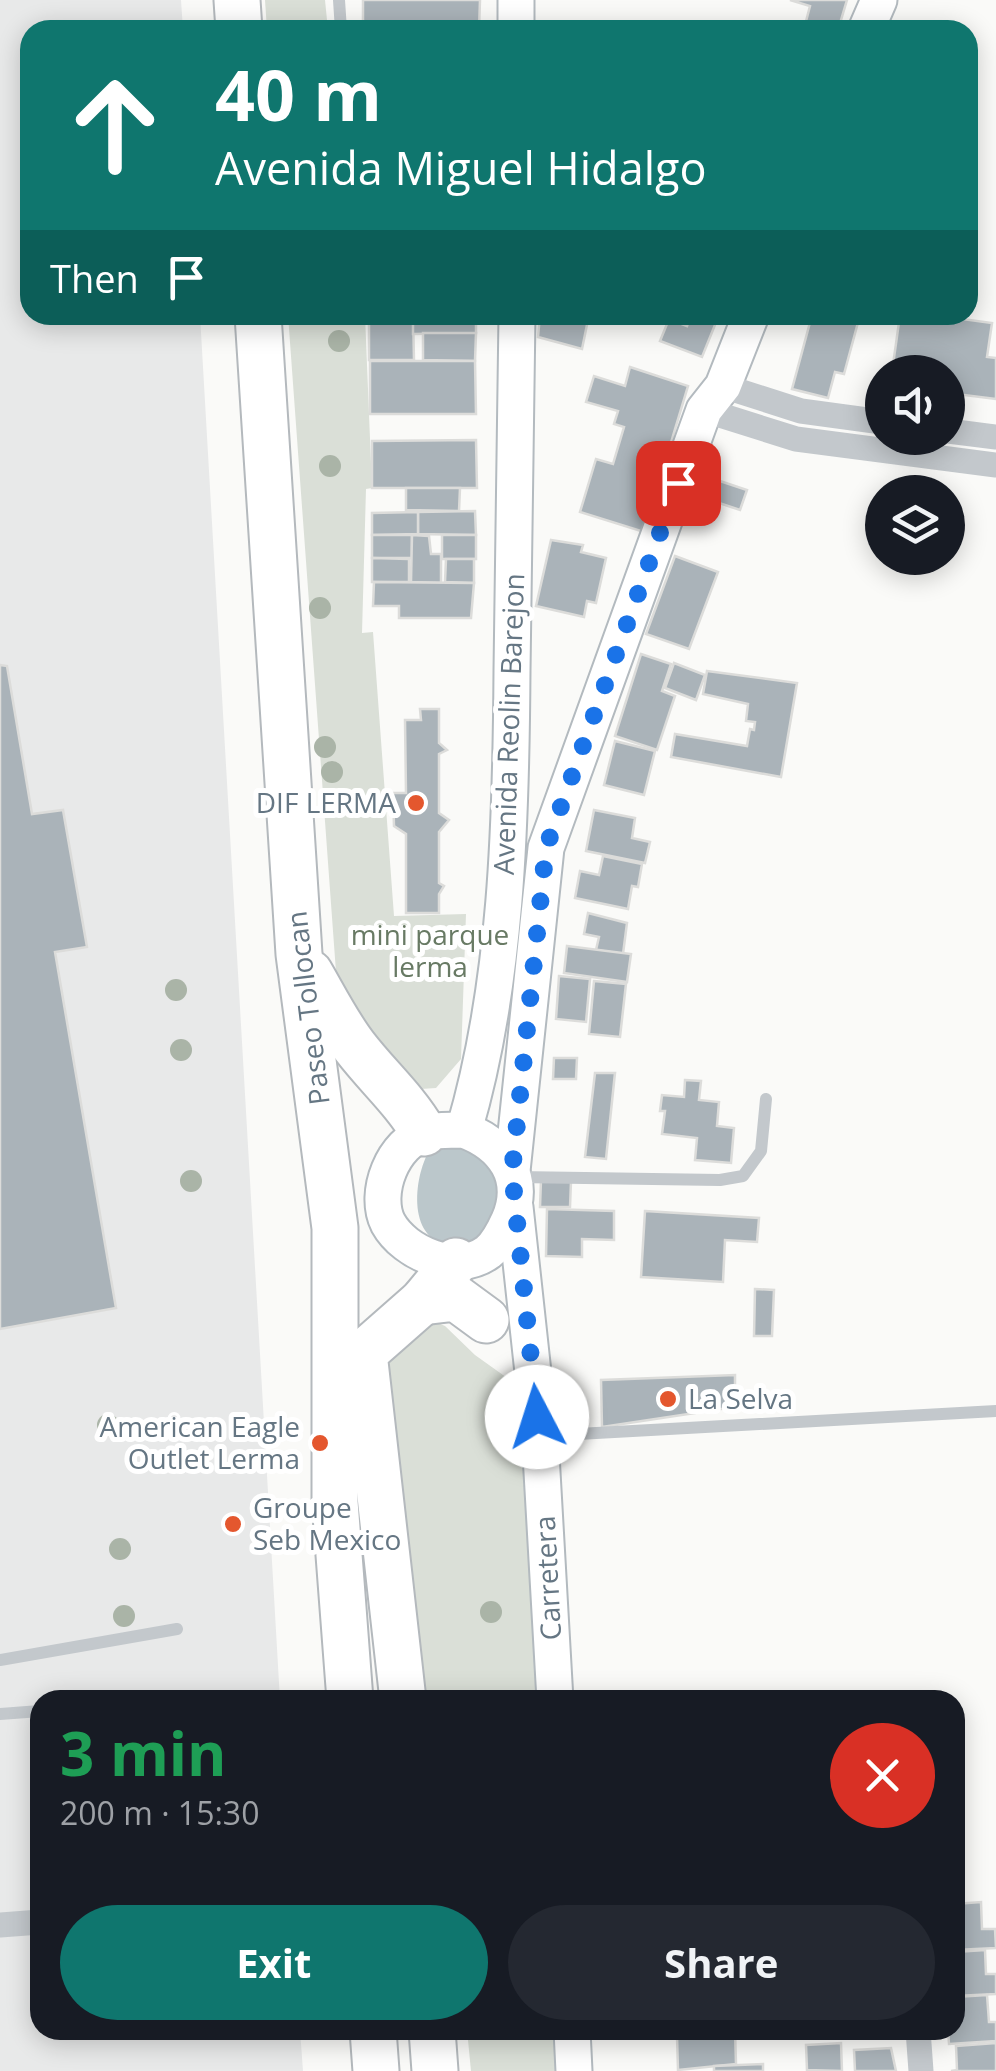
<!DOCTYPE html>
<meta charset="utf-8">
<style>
:root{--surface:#171b24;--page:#242831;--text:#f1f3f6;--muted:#9ea1a6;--accent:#0f766e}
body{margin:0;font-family:"Open Sans",sans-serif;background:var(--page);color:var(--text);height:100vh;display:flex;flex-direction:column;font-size:38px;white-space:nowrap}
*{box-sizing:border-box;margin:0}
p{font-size:32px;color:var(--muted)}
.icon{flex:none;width:55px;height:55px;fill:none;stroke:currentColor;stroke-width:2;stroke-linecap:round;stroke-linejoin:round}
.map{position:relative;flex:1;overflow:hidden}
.details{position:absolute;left:30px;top:1690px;width:935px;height:350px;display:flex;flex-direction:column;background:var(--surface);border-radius:30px;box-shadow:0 5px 25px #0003}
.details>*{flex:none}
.hud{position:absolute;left:20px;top:20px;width:958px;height:305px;border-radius:30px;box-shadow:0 5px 25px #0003;background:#0f766e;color:#fff;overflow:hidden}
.tools{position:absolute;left:865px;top:355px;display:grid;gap:20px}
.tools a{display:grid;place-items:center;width:100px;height:100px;border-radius:50%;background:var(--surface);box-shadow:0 5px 25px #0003;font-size:50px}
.pin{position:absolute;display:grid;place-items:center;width:85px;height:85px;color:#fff;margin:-42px;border-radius:20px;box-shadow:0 5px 15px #0006}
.me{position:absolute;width:110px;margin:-55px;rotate:355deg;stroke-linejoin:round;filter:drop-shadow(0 0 8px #0008)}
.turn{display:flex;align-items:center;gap:35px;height:210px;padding:0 30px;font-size:45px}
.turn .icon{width:130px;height:130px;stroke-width:2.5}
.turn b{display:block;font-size:70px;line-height:85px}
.then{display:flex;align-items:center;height:95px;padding:0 30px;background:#0003;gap:20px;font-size:38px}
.round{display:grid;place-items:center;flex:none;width:105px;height:105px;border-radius:52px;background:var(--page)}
.headline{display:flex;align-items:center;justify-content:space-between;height:170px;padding:0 30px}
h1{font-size:60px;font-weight:700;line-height:75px;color:#1e9e55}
.button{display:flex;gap:20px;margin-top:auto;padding:20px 30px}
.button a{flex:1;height:115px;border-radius:60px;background:var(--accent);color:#fff;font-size:40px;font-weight:700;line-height:115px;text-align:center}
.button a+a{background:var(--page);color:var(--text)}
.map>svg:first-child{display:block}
.built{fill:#e8e9e9}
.green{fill:#dadfd7}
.water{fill:#bbc7cb}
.building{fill:#aab3b9;stroke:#dcdcda;stroke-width:2.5}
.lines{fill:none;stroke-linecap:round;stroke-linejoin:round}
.secondary-casing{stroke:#b3babf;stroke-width:39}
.highway-casing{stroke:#b4b9bd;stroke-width:49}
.lane{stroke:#c3c8cc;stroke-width:12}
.street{stroke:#c3c8cc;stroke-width:25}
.secondary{stroke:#fff;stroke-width:35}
.highway{stroke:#fff;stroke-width:45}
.tree{fill:#aab4a7}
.route{stroke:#1a73e8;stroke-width:18;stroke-dasharray:0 32.4}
.poi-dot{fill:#e4572e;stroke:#fff;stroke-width:4}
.labels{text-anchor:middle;stroke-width:10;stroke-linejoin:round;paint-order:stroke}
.street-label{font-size:28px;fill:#657683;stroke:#fff}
.poi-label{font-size:28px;fill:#657683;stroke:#fff;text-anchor:end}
.park-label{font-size:28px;fill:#687a64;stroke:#fff}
</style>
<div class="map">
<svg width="996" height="2071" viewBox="0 0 996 2071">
<rect width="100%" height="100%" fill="#fafaf8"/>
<path class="built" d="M0,0H181L183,30H30V315H200L280,1700H40V2030H300L303,2071H0Z"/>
<g class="green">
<path d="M265,0H325L328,30H267Z"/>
<path d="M288,315H365L372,488L366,489L362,633L373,632L394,916L466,914L461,1059L436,1088L406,1090L339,1013Z"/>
<path d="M421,1316L445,1326L475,1355L534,1397L553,1700H427L403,1569L376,1379L397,1336Z"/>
<path d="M467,2030H572L574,2071H471Z"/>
</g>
<path class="water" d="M433,1145H480C505,1192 507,1196 478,1242C468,1243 454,1246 445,1244C405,1235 415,1168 433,1145Z"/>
<g class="building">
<path d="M363,0H480L479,30H363Z"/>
<path d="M790,0H847L838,30L804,29L810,6Z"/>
<path d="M369,315H413L414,360H369Z"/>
<path d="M413,315H476V333L413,334Z"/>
<path d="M540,315H589L582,349L538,337Z"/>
<path d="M691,315H719L702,357L660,341L669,319L687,326Z"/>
<path d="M812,315H860L844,374L835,372L828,398L792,389Z"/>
<path d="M900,315H933L992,323L987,357L996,358V399L948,393V372H892Z"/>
<path d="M423,333H476L475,361L423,360Z"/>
<path d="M370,361H475L476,414H370Z"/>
<path d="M630,367L688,386L644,532L580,512L596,459L613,464L624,427L614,424L618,411L586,402L594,376L625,386Z"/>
<path d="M476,440L477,488H372V441Z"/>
<path d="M708,477L747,490L740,510L701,497Z"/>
<path d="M406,488H460L459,511L406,510Z"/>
<path d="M475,511L476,535L418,534V512Z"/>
<path d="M418,512V534L372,535V513Z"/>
<rect x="372" y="535" width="40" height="23"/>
<path d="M412,535L429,536L431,554H441V583L411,582Z"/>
<rect x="442" y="535" width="34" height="24"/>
<path d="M551,540L583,545L581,552L606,558L596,603L587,601L584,617L536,606Z"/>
<path d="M675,556L718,572L689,649L646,634Z"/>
<path d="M372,558L409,559V582H372Z"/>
<path d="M446,559H474V583L445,582Z"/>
<path d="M374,582L474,583L471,618H399V606H373Z"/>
<path d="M641,654L671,664L662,691L675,696L657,750L615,736Z"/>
<path d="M674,663L705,675L696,700L665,688Z"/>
<path d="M0,665L7,666L32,814L63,810L87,947L55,952L116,1308L0,1329Z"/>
<path d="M707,671L797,683L781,777L671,757L675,734L747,746L750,729L754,730L755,722L746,721L748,704L703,694Z"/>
<path d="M420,709H439V743L447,750L439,754V813L449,820L439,832V883L444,886L439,894V913H406V834L394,826L393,793H406L405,720H421Z"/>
<path d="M615,741L655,751L644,795L604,785Z"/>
<path d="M594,810L635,818L632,838L650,842L645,863L586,851Z"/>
<path d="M603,856L642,864L638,887L632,886L628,909L575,898L580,871L599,875Z"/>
<path d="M588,913L627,923L623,954L596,950L599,937L584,934Z"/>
<path d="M567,946L631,954L627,982L564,973Z"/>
<path d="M559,976L590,979L586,1022L556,1019Z"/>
<path d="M594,981L626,984L620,1037L589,1034Z"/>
<path d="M554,1058H577L576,1079H553Z"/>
<path d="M595,1073H615L606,1159L585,1157Z"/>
<path d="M685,1080L701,1081L699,1100L719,1102L717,1126L734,1128L731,1163L695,1160L697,1138L662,1134L665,1111H660L662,1095L684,1097Z"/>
<path d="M541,1180L571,1181L570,1207H540Z"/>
<path d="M547,1209L614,1211V1240L582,1239V1257L546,1256Z"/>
<path d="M645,1211L759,1218L757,1242L725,1240L723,1282L641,1277Z"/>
<path d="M755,1289L774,1290L772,1336H754Z"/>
<path d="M735,1375V1407L602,1427L601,1380Z"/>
<path d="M981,1902L982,1929H995L996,1948L955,1950V1904Z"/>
<path d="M985,1950L986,1974H996V1994L955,1996V1952Z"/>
<path d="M987,1995L989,2022H996V2041L949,2044L948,2030H955V1997Z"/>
<path d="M681,2030H735L736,2064L678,2070L677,2036H681Z"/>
<path d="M841,2043L842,2071L807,2070L806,2045Z"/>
<path d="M996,2043V2071H951L957,2070L956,2046Z"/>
<path d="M891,2048L896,2071H855L854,2050Z"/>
<path d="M763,2064V2071H714V2066Z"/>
</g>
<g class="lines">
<defs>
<g id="secondary">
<path d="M516,0V30"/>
<path d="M866,30L879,0"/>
<path d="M464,1130C507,984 511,823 512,671C514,553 515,434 517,315"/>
<path d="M464,1130C504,1145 527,1178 509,1220C504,1231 498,1244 488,1252C457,1275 405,1254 388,1223C373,1193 393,1142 426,1133C437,1129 452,1131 464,1130Z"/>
<path d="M512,1171L546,848L704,410L723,386L751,315"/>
<path d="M515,1207L540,1437L555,1700"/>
<path d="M572,2030L574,2071"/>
</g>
<g id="highway">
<path d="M237,0L239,30"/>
<path d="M258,315L299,954L335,1228V1502L350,1700"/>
<path d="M310,973C324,997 338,1025 355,1047C378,1077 405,1100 424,1133"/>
<path d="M422,1302L456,1298L486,1320"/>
<path d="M403,1700L364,1353L422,1302L456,1261"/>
<path d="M373,2030L376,2071"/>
<path d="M432,2030L435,2071"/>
</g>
</defs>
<use href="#secondary" class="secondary-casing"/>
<use href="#highway" class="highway-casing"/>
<g class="lane">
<path d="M339,0L341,30"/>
<path d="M517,1177L720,1180L743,1176L761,1151L766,1099"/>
<path d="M542,1436L996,1411"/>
<path d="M0,1660L177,1629"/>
<path d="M180,1700H182"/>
<path d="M0,1714L40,1711"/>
</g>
<g class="street">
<path d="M723,386L801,411L882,422"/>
<path d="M704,410L796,439L996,465"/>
<path d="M948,431L996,437"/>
<path d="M0,1925L40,1922"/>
<path d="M918,2030L921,2071"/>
</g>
<use href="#secondary" class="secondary"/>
<use href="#highway" class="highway"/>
</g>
<g class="tree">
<circle cx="339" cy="341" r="11"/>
<circle cx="330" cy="466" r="11"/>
<circle cx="320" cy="608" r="11"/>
<circle cx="325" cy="747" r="11"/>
<circle cx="332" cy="772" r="11"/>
<circle cx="176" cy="990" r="11"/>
<circle cx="181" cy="1050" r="11"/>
<circle cx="191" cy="1181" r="11"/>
<circle cx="108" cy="1425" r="11"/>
<circle cx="120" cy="1549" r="11"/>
<circle cx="491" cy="1612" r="11"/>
<circle cx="124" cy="1616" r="11"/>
</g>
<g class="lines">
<path class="route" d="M537,1417L512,1172L546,848L678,483"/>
</g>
<g class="poi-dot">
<circle cx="416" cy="803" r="10"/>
<circle cx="668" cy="1399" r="10"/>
<circle cx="320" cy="1443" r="10"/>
<circle cx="233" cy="1524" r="10"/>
</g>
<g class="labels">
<g class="street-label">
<text transform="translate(509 724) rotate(-88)" y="10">Avenida Reolin Barejon</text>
<text transform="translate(308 1008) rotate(-97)" y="10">Paseo Tollocan</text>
<text transform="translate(548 1578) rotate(-93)" y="10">Carretera</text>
</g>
<g class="poi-label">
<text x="396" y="813">DIF LERMA</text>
<text x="688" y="1409" text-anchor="start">La Selva</text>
<text x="300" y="1437">American Eagle<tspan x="300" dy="32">Outlet Lerma</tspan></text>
<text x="253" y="1518" text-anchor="start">Groupe<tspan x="253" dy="32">Seb Mexico</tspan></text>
</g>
<g class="park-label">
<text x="430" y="945">mini parque<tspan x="430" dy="32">lerma</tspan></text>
</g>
</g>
</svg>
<div class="tools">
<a><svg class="icon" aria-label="sound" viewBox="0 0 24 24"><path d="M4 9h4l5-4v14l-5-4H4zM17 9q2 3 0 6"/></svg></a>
<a><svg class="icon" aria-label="layers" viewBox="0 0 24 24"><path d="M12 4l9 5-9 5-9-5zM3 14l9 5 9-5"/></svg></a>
</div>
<div class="pin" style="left:678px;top:483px;background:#d93025"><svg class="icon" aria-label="arrive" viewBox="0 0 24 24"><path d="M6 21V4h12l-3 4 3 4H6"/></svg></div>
<svg class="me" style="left:537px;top:1417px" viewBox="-20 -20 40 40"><circle r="19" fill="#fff"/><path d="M0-13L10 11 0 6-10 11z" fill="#1a73e8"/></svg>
<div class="hud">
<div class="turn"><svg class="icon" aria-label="ahead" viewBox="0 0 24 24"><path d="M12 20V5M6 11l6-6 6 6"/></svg><div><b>40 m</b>Avenida Miguel Hidalgo</div></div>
<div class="then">Then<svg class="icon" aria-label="arrive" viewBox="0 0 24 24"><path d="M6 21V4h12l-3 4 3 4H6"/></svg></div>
</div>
<section class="details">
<div class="headline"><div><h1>3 min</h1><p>200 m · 15:30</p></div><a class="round" style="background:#d93025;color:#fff"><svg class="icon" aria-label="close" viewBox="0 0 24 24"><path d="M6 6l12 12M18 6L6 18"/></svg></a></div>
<div class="button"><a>Exit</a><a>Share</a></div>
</section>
</div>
